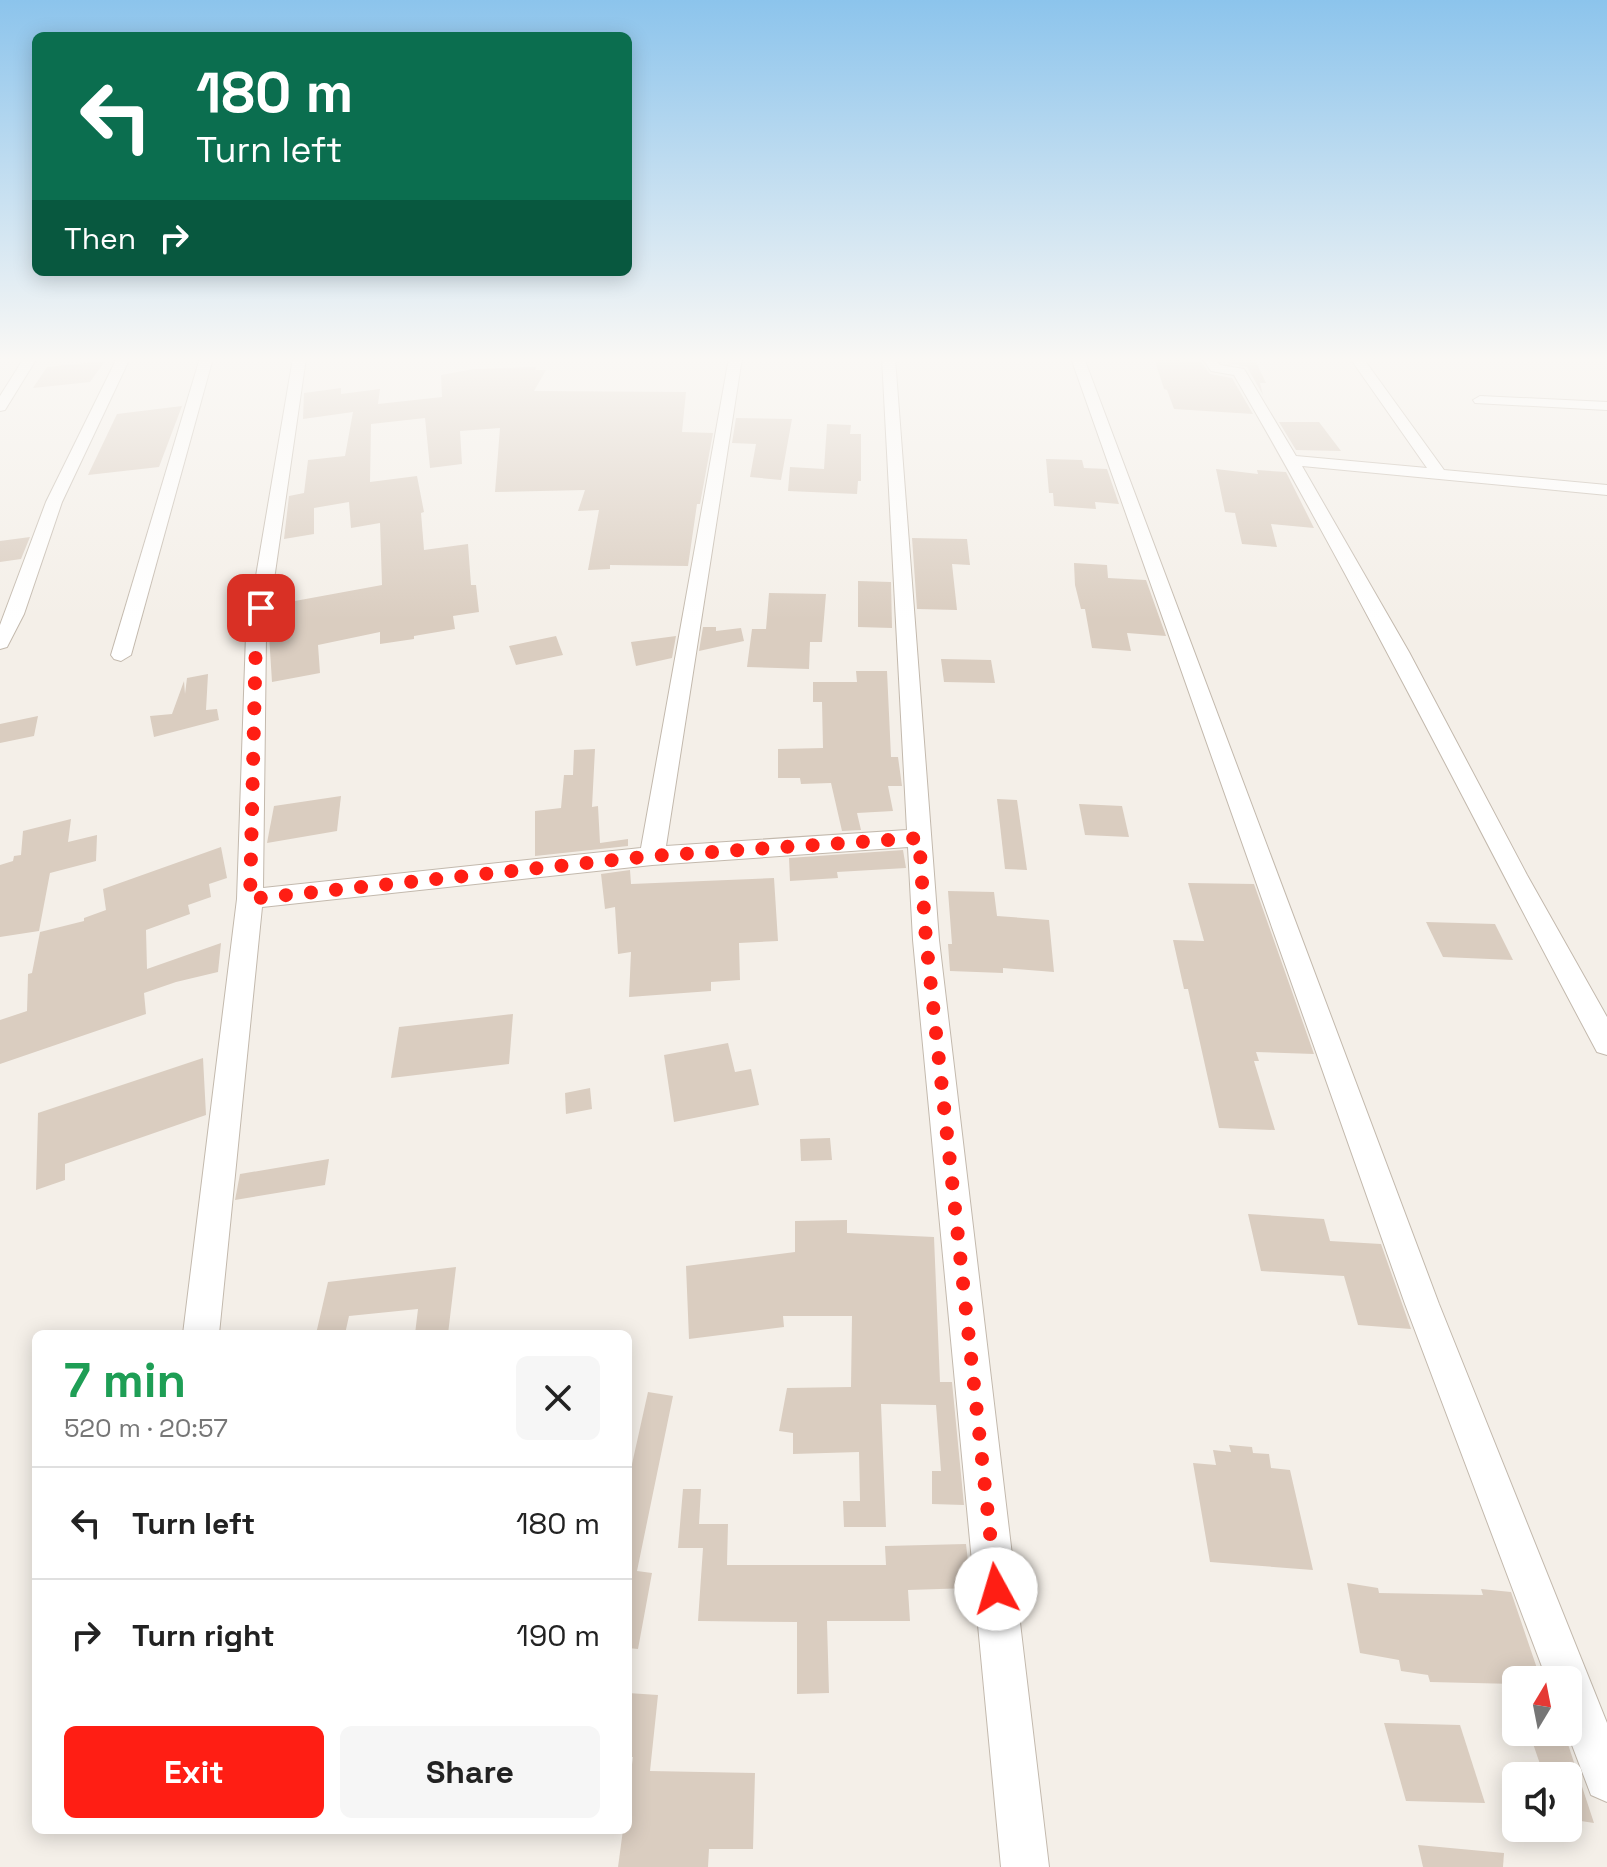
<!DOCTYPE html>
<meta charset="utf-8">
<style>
:root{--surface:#fff;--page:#f6f6f6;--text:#222;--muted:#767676;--line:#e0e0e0;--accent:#ff1e14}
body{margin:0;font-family:"Space Grotesk",sans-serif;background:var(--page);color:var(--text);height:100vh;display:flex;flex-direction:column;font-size:30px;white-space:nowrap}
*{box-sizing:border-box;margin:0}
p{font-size:26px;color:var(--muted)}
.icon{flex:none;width:44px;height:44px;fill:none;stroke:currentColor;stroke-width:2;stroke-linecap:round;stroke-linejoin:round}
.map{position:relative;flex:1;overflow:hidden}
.details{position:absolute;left:32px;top:1330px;width:600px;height:504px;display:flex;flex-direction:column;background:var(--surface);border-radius:12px;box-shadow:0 4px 20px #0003}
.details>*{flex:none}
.banner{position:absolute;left:32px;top:32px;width:600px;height:244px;border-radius:12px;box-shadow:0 4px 20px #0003;background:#0b6e4f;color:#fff;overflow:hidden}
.needle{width:52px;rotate:10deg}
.buttons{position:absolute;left:1502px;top:1666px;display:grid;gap:16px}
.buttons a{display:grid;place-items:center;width:80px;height:80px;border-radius:12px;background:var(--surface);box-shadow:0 4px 20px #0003;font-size:40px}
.pin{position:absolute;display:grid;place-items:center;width:68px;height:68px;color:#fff;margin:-34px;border-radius:16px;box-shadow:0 4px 12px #0006}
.me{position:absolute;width:88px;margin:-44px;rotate:354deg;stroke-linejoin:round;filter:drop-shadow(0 0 6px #0008)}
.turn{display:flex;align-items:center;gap:28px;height:168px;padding:0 32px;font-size:36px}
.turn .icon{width:104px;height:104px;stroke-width:2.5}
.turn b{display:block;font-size:56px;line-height:68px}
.then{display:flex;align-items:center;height:76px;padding:0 32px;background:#0003;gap:16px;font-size:30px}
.round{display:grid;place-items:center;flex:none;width:84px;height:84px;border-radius:12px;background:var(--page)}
.summary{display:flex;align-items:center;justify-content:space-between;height:136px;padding:0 32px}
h1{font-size:48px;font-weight:700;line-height:60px;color:#1e9e55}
.button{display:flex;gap:16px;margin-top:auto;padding:16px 32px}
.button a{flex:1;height:92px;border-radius:12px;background:var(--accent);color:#fff;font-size:32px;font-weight:700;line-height:92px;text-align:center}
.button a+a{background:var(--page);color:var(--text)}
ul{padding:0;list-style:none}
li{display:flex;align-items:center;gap:24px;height:112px;padding:0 32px;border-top:2px solid var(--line)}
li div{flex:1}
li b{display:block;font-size:30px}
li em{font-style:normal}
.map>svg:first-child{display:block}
.building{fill:#dacdc0}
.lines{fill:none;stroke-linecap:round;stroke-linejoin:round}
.street-casing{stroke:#c3b9ad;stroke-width:2}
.street{fill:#fff;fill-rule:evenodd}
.route{stroke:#ff1e14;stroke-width:14;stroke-dasharray:0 25.2}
</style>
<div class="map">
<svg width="1607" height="1867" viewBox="0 0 1607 1867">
<rect width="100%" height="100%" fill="#f4efe8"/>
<g class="building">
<path d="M1154,358L1201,362L1210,374L1232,378L1253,414L1174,409L1167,390L1164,389Z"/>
<path d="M1228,358H1254L1266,383H1260L1263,395L1247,367L1228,363H1231Z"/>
<path d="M105,361L90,382L33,388L47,367Z"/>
<path d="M536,367L535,370H546L534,391L686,392L682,432L713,433L700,504H697L688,566L610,565V569L588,570L599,510L578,511L585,490L495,492L500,428L460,431L462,464L430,468L425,418L371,424L370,482L417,476L424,512L421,513L424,550L468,544L471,585H476L479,612L453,616L455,629L414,636V639L380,644V632L318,645L320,673L272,682L269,635L273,605L382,585L380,523L351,528L349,502L314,508V534L284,539L289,496L304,493L308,460L345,456L353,412L303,419L304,393L341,388V394L380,389L378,404L442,397L441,375L474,369Z"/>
<path d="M182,406L159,467L88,475L117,414Z"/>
<path d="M736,418L792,419L781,480L750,477L756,444L732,443Z"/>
<path d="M1279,422H1319L1341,451L1296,450Z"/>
<path d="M827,424L851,425L850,434H861V481H858L857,494L788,491L790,467L824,469Z"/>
<path d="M1046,459L1082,460L1084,468L1107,469L1119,504L1095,502L1096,509L1054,506L1053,493H1049Z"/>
<path d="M1216,469L1258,474L1257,470L1286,472L1314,528L1271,524L1277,547L1242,544L1235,513L1225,512Z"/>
<path d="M30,537L21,559L0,562V541Z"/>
<path d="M912,538L967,539L970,565L952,564L957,610L917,609Z"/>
<path d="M1074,563L1107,565L1108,578L1146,580L1166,636L1127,633L1131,651L1092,648L1085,609H1081L1075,585Z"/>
<path d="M858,581L891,582L892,628L858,627Z"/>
<path d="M769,593L826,594L822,642H810L809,669L747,667L752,629H766Z"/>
<path d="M703,627H716V631L741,628L744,641L699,651Z"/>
<path d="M556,636L563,655L516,665L509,646Z"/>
<path d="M676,636L672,658L636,666L631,642Z"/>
<path d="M941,659L991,660L995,683L944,682Z"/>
<path d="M856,671H887L891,757H898L902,786H888L893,811L857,813L861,830L842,831L831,783L801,784L800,778H778V749L823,748L822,702H813V682H857Z"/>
<path d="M208,674L206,710L217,709L219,720L154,737L150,716L172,714L184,681L185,694L187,678Z"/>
<path d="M38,716L34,736L0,743V724Z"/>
<path d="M595,749L592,807L598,806L600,843L628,839V846L535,856V811L561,808L564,775H573L574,750Z"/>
<path d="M341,796L337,831L267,843L274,806Z"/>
<path d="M997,799L1017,800L1027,870L1005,869Z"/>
<path d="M1079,804L1122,806L1129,837L1085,835Z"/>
<path d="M71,819L68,842L97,835L96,861L50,873L39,931L0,937V865L13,861L14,856L21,855L23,831Z"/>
<path d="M221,847L227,878L209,884L211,897L188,905L190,914L146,930L147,969L221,943L218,972L176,982L144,993L146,1014L0,1064V1020L27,1011L28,974L32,973L40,932L84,921V918L106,910L103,889Z"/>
<path d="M903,850L906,868L837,872L838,878L790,881L789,858Z"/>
<path d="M630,870L631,884L774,878L778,941L739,943L740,980L711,982V991L629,997L631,952L618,954L615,907L605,909L601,874Z"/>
<path d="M1188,883L1254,884L1314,1054L1256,1052L1259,1061H1254L1275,1130L1219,1128L1188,989H1184L1173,940L1204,941Z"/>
<path d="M948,891L994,892L997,916L1049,920L1054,972L1003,968V973L950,971L948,944H952Z"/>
<path d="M1426,922L1495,924L1513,960L1443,957Z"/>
<path d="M513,1014L509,1064L391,1078L399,1027Z"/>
<path d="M728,1043L735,1072L751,1069L759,1105L674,1122L664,1055Z"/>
<path d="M203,1058L206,1115L65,1164V1180L36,1190L38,1113Z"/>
<path d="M590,1088L592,1109L566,1114L565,1093Z"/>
<path d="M830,1138L832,1160L801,1161L800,1139Z"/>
<path d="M329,1159L325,1185L235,1200L240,1174Z"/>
<path d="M1248,1214L1324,1219L1330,1241L1381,1244L1411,1329L1358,1325L1344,1276L1261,1271Z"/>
<path d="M847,1220V1233L934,1237L940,1382H952L964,1505L932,1504V1471H941L936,1405L881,1404L886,1527H844L843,1501H860L859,1452L793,1454V1433L779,1431L787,1388L851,1387L852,1316H783L784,1327L689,1339L686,1266L795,1252V1221Z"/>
<path d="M456,1267L448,1334H415L418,1309L349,1316L345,1334H316L328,1282Z"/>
<path d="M648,1392L673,1396L637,1571L652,1573L638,1649L628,1648V1482Z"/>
<path d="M1229,1445L1252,1447L1253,1453L1269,1454L1271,1468L1290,1470L1313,1570L1210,1562L1193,1463L1216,1465L1213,1450L1231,1452Z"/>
<path d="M683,1489H701L699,1524H728L727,1565H886L885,1546L966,1544L971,1588L908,1590L910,1621H827L829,1693L797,1694V1622L698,1621L703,1548H678Z"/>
<path d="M1347,1583L1378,1588L1379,1593L1483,1595L1481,1589L1511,1592L1541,1680H1516V1684L1430,1682L1428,1675L1401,1671L1399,1660L1360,1653Z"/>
<path d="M628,1693L658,1695L650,1771L755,1773L753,1849H709L708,1867H618L623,1830H628V1794L633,1757H628Z"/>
<path d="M1384,1723L1460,1725L1485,1803L1406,1801Z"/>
<path d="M1529,1732H1564L1594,1823L1568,1819V1776H1549L1545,1763L1540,1764Z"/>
<path d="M1418,1845L1504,1853L1503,1867H1423Z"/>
</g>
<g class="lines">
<defs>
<g id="street">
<path d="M24,358H37L5,410L0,411V396Z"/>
<path d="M117,358H130L62,502L24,614L7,647L0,649V625L46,502Z"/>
<path d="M200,358H213L131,655L121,661L114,659L111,655Z"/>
<path d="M293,358H306L266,635L263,888L641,848L729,358H742L666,846L907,830L882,358H895L939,940L1049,1867H1001L913,940L908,847L652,865L262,907L219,1334H183L237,899L246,635Z"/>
<path d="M1071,358H1084L1439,1304L1607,1723V1802L1591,1795L1567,1732L1568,1680H1547L1405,1304Z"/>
<path d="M1202,358H1215L1220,365L1244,369L1296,456L1427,468L1350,358H1363L1444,470L1607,485V495L1302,466L1409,652L1527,875L1607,1017V1055L1597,1052C1476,826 1363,597 1234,375L1211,371Z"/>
<path d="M1480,396L1607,402V410L1475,403L1473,400Z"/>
</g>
</defs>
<use href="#street" class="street-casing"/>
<use href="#street" class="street"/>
</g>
<linearGradient id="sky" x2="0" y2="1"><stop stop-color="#8cc4ec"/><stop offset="0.58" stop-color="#faf8f5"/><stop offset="1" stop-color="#faf8f5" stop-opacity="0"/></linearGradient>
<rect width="1607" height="620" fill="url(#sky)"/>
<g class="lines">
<path class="route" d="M261,608L256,635L250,899L652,856L919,838L926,940L996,1589"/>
</g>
</svg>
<div class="buttons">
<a><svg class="needle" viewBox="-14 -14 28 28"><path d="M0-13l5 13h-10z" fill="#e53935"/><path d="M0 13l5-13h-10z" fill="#767676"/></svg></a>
<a><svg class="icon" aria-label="sound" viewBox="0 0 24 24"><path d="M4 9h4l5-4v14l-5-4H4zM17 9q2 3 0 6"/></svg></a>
</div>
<div class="pin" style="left:261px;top:608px;background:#d93025"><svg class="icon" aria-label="arrive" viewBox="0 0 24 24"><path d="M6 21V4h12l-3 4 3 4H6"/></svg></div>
<svg class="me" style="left:996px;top:1589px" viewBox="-20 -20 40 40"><circle r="19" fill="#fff"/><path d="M0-13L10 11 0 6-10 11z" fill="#ff1e14"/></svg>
<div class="banner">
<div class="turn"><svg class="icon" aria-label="left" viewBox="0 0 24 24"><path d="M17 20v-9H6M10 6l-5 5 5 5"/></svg><div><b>180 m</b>Turn left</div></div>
<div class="then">Then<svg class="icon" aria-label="right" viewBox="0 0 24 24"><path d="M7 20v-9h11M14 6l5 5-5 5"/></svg></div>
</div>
<section class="details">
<div class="summary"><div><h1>7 min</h1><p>520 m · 20:57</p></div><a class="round"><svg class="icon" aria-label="close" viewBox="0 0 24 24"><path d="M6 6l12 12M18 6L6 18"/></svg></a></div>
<ul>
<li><svg class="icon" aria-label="left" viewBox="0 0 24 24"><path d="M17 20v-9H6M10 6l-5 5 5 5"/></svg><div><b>Turn left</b></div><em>180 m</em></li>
<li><svg class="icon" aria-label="right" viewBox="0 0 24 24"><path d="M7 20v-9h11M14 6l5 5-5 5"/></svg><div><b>Turn right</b></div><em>190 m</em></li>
</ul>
<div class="button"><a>Exit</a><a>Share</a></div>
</section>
</div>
